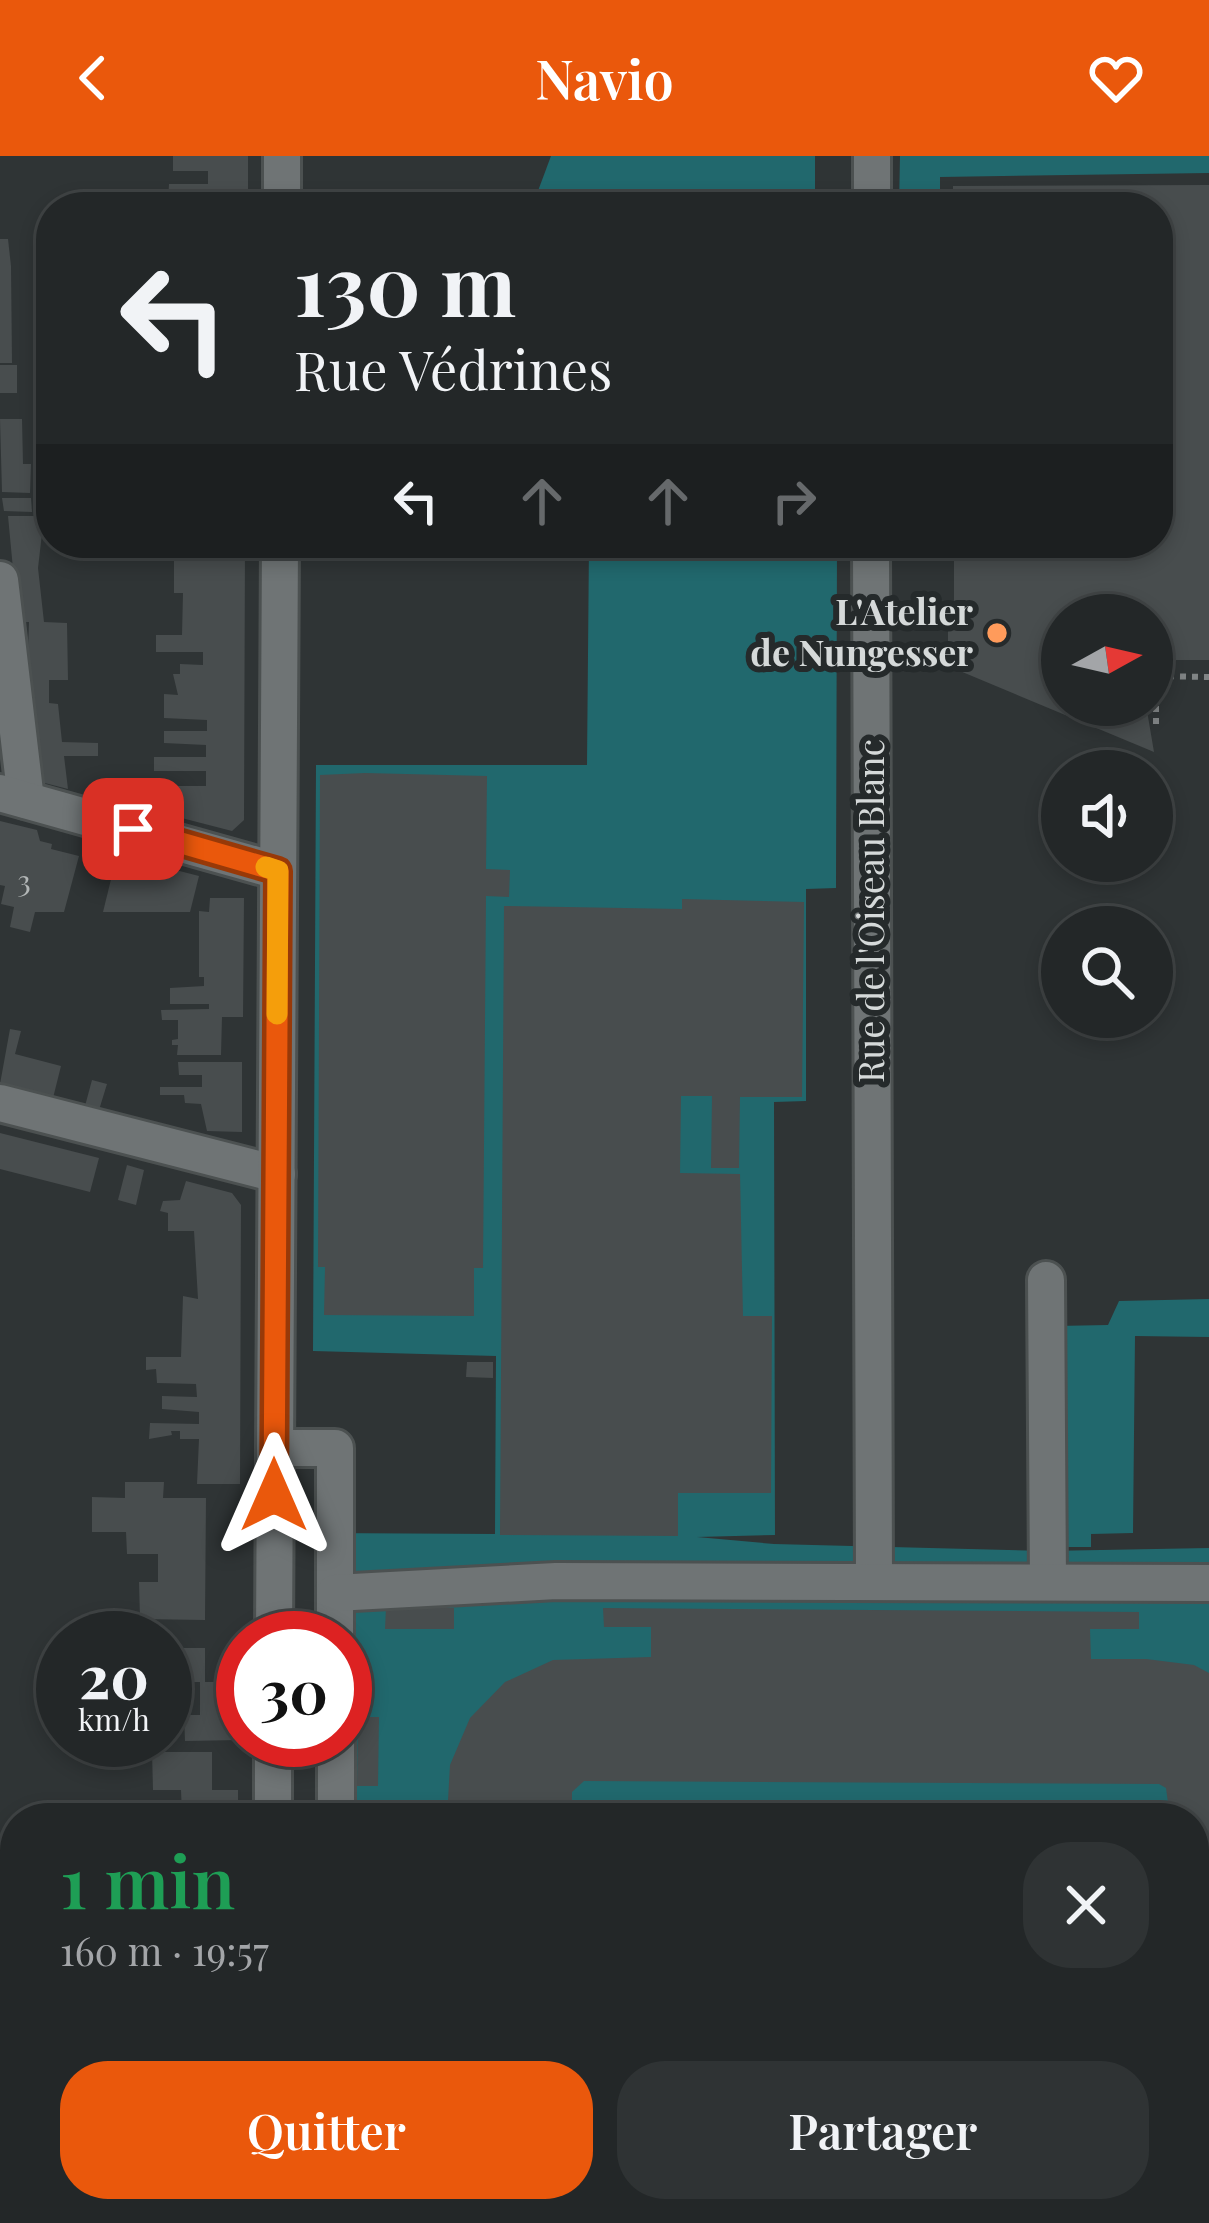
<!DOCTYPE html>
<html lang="fr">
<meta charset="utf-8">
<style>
:root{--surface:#232728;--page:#2f3334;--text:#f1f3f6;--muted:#a3a5a8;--line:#404445;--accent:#ea580c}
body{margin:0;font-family:"Playfair Display",serif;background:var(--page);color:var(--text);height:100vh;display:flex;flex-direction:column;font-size:45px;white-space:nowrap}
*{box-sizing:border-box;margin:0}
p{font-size:39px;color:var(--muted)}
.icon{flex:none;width:66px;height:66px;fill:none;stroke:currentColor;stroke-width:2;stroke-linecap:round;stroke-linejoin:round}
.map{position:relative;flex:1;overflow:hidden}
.side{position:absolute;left:0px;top:1647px;width:1209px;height:420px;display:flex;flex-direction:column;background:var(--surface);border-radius:48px 48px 0 0;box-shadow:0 6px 18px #0003,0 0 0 3px var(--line)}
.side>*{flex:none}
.guide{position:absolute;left:36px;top:36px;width:1137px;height:366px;border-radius:48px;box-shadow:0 6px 18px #0003,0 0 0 3px var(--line);background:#232728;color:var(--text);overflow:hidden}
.needle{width:78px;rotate:82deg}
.buttons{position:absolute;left:1041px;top:438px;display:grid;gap:24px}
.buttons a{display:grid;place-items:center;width:132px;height:132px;border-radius:50%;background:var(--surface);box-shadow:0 6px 18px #0003,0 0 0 3px var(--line);font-size:60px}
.speed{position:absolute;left:36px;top:1455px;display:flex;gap:24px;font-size:60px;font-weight:700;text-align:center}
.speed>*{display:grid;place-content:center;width:156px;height:156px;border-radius:50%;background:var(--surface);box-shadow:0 6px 18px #0003,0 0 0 3px var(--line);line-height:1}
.speed small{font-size:30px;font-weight:400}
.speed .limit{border:18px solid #d22;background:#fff;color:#111}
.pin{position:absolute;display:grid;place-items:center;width:102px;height:102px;color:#fff;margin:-51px;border-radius:24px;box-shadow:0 6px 18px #0006}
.me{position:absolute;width:132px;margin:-66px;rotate:0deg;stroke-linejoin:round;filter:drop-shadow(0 0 9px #0008)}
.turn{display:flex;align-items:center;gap:42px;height:252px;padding:0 60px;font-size:54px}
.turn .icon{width:156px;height:156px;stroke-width:2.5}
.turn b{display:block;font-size:84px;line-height:102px}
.lanes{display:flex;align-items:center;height:114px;padding:0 60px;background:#0003;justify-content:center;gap:60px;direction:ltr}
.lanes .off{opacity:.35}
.round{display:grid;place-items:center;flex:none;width:126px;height:126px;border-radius:48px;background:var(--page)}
.headline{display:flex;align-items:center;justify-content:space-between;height:204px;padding:0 60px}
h1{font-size:72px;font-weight:600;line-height:90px;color:#1e9e55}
.action{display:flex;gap:24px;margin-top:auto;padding:24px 60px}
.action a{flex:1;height:138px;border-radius:48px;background:var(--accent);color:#fff;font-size:48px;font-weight:600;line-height:138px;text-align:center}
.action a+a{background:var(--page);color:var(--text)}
header{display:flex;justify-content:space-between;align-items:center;height:156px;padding:0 60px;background:var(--accent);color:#fff;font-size:54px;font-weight:600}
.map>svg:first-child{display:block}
.green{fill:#21686d}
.building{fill:#484d4e}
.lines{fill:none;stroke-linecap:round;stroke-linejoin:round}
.minor-casing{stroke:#4c5151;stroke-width:42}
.path{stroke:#808485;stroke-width:6;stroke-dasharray:6 6;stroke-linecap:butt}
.minor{stroke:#6f7475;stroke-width:36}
.route-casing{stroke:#983908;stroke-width:30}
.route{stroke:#ea580c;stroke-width:21}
.slow{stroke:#f59e0b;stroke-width:21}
.poi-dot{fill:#ff9b5b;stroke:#252a2b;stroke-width:4.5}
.labels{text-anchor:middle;stroke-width:12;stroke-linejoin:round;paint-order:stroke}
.number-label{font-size:30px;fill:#b2b6b6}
.poi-label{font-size:36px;font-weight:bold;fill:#d5d9d9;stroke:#252a2b;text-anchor:end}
.street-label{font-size:36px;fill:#d5d9d9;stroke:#252a2b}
</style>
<header><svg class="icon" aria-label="back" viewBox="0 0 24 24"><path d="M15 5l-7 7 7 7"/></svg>Navio<svg class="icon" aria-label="heart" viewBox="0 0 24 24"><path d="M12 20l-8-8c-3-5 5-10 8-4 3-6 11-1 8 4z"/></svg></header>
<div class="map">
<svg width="1209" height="2067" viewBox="0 0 1209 2067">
<rect width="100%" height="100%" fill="#2f3435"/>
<g class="green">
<path d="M551,0H815V51H532Z"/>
<path d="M900,0H1209V17L940,21V51H899Z"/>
<path d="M589,387L837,390L836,732L806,733V945L774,946L775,1379L697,1381L774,1388L1047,1395L1209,1392V2067H315V2052H1194V1662H318L319,1584H345V1482L320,1377L495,1378L496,1200L313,1195L316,609H587Z"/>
<path d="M1209,1143V1181L1135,1180L1133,1377L1091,1378V1391H1056V1170L1108,1169L1119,1145Z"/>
</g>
<g class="building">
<path d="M173,0H248V51L168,46L169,28H208V15H173Z"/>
<path d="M1209,29V504H1152V459H1062V549H1146L1154,596L948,510V453H954V387H1158V51H953V30Z"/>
<path d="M0,83H8L11,110L12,207H0Z"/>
<rect x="0" y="209" width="17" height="28"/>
<path d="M0,263H22L23,308H31L30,337L2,336Z"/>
<path d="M2,342H31L32,356L4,355Z"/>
<path d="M8,360H44L38,412L44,466L67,467L68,524H49V547L58,548L62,586L98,587V600H64L68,633L37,625L22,495H28L29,466H18Z"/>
<path d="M174,387H245L244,664L232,675L170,659V630H206V615H154V601H206V589L164,587V575H207V564L164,562V538L178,539L173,518H180V508L203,509V496H156V479H182L183,437H174Z"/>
<path d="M365,617L487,620L486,713L510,714L509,741L486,740L483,1112H474V1160L324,1159L325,1111H318L320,619Z"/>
<path d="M140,630H155V655L139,651Z"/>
<path d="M0,665L37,674L40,685L52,688L51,693L79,700L64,756H35L30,776L10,771L14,751L1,748L5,730L0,729Z"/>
<path d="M117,699L199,720L190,756H103Z"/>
<path d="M210,742H244L243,861H222L221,899H177L178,889H172V884L178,883V864H162L161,854L209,853V848H170V832L204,830V821H199V755L209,756Z"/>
<path d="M682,743L804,746L802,941H740L739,1012H711L712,940H681L680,1017L740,1018L743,1160H772L771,1337H678V1380L500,1379L504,750L682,753Z"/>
<path d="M10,873L21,875L15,898L61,910L53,942L0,928Z"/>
<path d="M178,906H242V976L207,975L201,948L185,947L184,939H160V931H202V919H179Z"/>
<path d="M92,924L107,928L99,954L85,950Z"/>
<path d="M0,977L99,1002L90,1036L0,1013Z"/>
<path d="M127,1009L144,1014L136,1049L118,1044Z"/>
<path d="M186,1025L232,1037L241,1049L240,1328H197L199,1283H180V1275H171L172,1279L149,1283L150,1267L199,1268V1256L162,1253V1240L197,1241L196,1228L157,1227L156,1213L146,1214V1201H181L183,1140L198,1143L194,1075H168V1057L160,1055L163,1045L180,1044Z"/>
<path d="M467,1206H493V1222L466,1221Z"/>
<path d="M125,1326H164L163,1342H206L205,1464L140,1463L139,1426H158V1398H127L126,1376H92V1341L125,1342Z"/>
<path d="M386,1452H454V1473H385Z"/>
<path d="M603,1452L1139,1456V1473H1090L1091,1503H1146L1194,1509L1209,1517V2067H451L448,2052H1194V1662H1170L1166,1632L1159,1628L584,1625L572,1636V1662H447L450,1609L470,1562L505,1526L553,1504L651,1501V1471H604Z"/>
<path d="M165,1492H205V1526H239V1584L185,1585L184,1559H200V1526H165Z"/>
<path d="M358,1561H379L378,1630H357Z"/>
<path d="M94,1584L123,1585L124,1604L94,1603Z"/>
<path d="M152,1596H212V1634H238V1659H182L181,1634H153Z"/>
<path d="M0,1811L15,1816V1853L0,1848Z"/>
<path d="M0,1936L15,1941V1979L0,1974Z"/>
</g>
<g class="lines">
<defs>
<g id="minor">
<path d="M282,51V0"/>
<path d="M872,51V0"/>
<path d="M871,387L874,1426"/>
<path d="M0,424L26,644"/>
<path d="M0,637L278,715"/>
<path d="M0,947L277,1018"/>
<path d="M1046,1124L1048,1426"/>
<path d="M275,1292H335V1482"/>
<path d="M335,1437L556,1425L1209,1427"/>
<path d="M274,1482L280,387"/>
<path d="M336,1584V1662"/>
<path d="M273,1662V1584"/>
<path d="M0,1890L15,1895"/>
<path d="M336,2052V2067"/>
<path d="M270,2067V2052"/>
</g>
</defs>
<use href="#minor" class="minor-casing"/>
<path class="path" d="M1156,568V520L1209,521"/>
<use href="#minor" class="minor"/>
</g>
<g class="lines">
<defs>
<path id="route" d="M133,673L278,715L274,1339"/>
</defs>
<use href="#route" class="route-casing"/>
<use href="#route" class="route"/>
<path class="slow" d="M266,711L278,715L277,858"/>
</g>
<circle class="poi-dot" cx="997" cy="477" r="12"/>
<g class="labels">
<g class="number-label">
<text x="24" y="736">3</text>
</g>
<g class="poi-label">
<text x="973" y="469">L'Atelier<tspan x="973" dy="41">de Nungesser</tspan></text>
</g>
<g class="street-label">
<text transform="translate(871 755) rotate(-90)" y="13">Rue de l'Oiseau Blanc</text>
</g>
</g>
</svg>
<div class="buttons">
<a><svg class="needle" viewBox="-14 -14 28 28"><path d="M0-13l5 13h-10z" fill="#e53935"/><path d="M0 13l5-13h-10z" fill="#a3a5a8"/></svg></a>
<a><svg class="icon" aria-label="sound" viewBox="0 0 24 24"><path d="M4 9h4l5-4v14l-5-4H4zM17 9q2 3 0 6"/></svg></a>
<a><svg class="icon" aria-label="search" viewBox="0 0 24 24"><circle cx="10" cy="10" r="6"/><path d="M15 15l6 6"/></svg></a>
</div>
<div class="speed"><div>20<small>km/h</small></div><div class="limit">30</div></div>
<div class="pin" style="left:133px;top:673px;background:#d93025"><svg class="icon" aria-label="arrive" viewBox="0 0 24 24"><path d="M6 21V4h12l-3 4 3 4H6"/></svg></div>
<svg class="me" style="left:274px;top:1339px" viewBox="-20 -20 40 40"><path d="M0-17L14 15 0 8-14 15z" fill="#ea580c" stroke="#fff" stroke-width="4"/></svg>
<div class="guide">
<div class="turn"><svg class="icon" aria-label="left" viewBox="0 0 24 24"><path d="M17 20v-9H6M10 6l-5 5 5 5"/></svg><div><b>130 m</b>Rue Védrines</div></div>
<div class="lanes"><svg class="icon" aria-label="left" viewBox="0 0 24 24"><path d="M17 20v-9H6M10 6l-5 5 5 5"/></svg><svg class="icon off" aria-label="ahead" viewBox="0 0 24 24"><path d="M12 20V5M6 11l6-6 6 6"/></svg><svg class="icon off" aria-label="ahead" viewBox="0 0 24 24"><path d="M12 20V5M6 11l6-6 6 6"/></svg><svg class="icon off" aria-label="right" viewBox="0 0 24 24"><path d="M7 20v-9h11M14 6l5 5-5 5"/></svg></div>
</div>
<section class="side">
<div class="headline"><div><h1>1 min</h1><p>160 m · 19:57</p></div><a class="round"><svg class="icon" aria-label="close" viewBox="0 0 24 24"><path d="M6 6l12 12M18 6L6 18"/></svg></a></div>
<div class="action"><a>Quitter</a><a>Partager</a></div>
</section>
</div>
